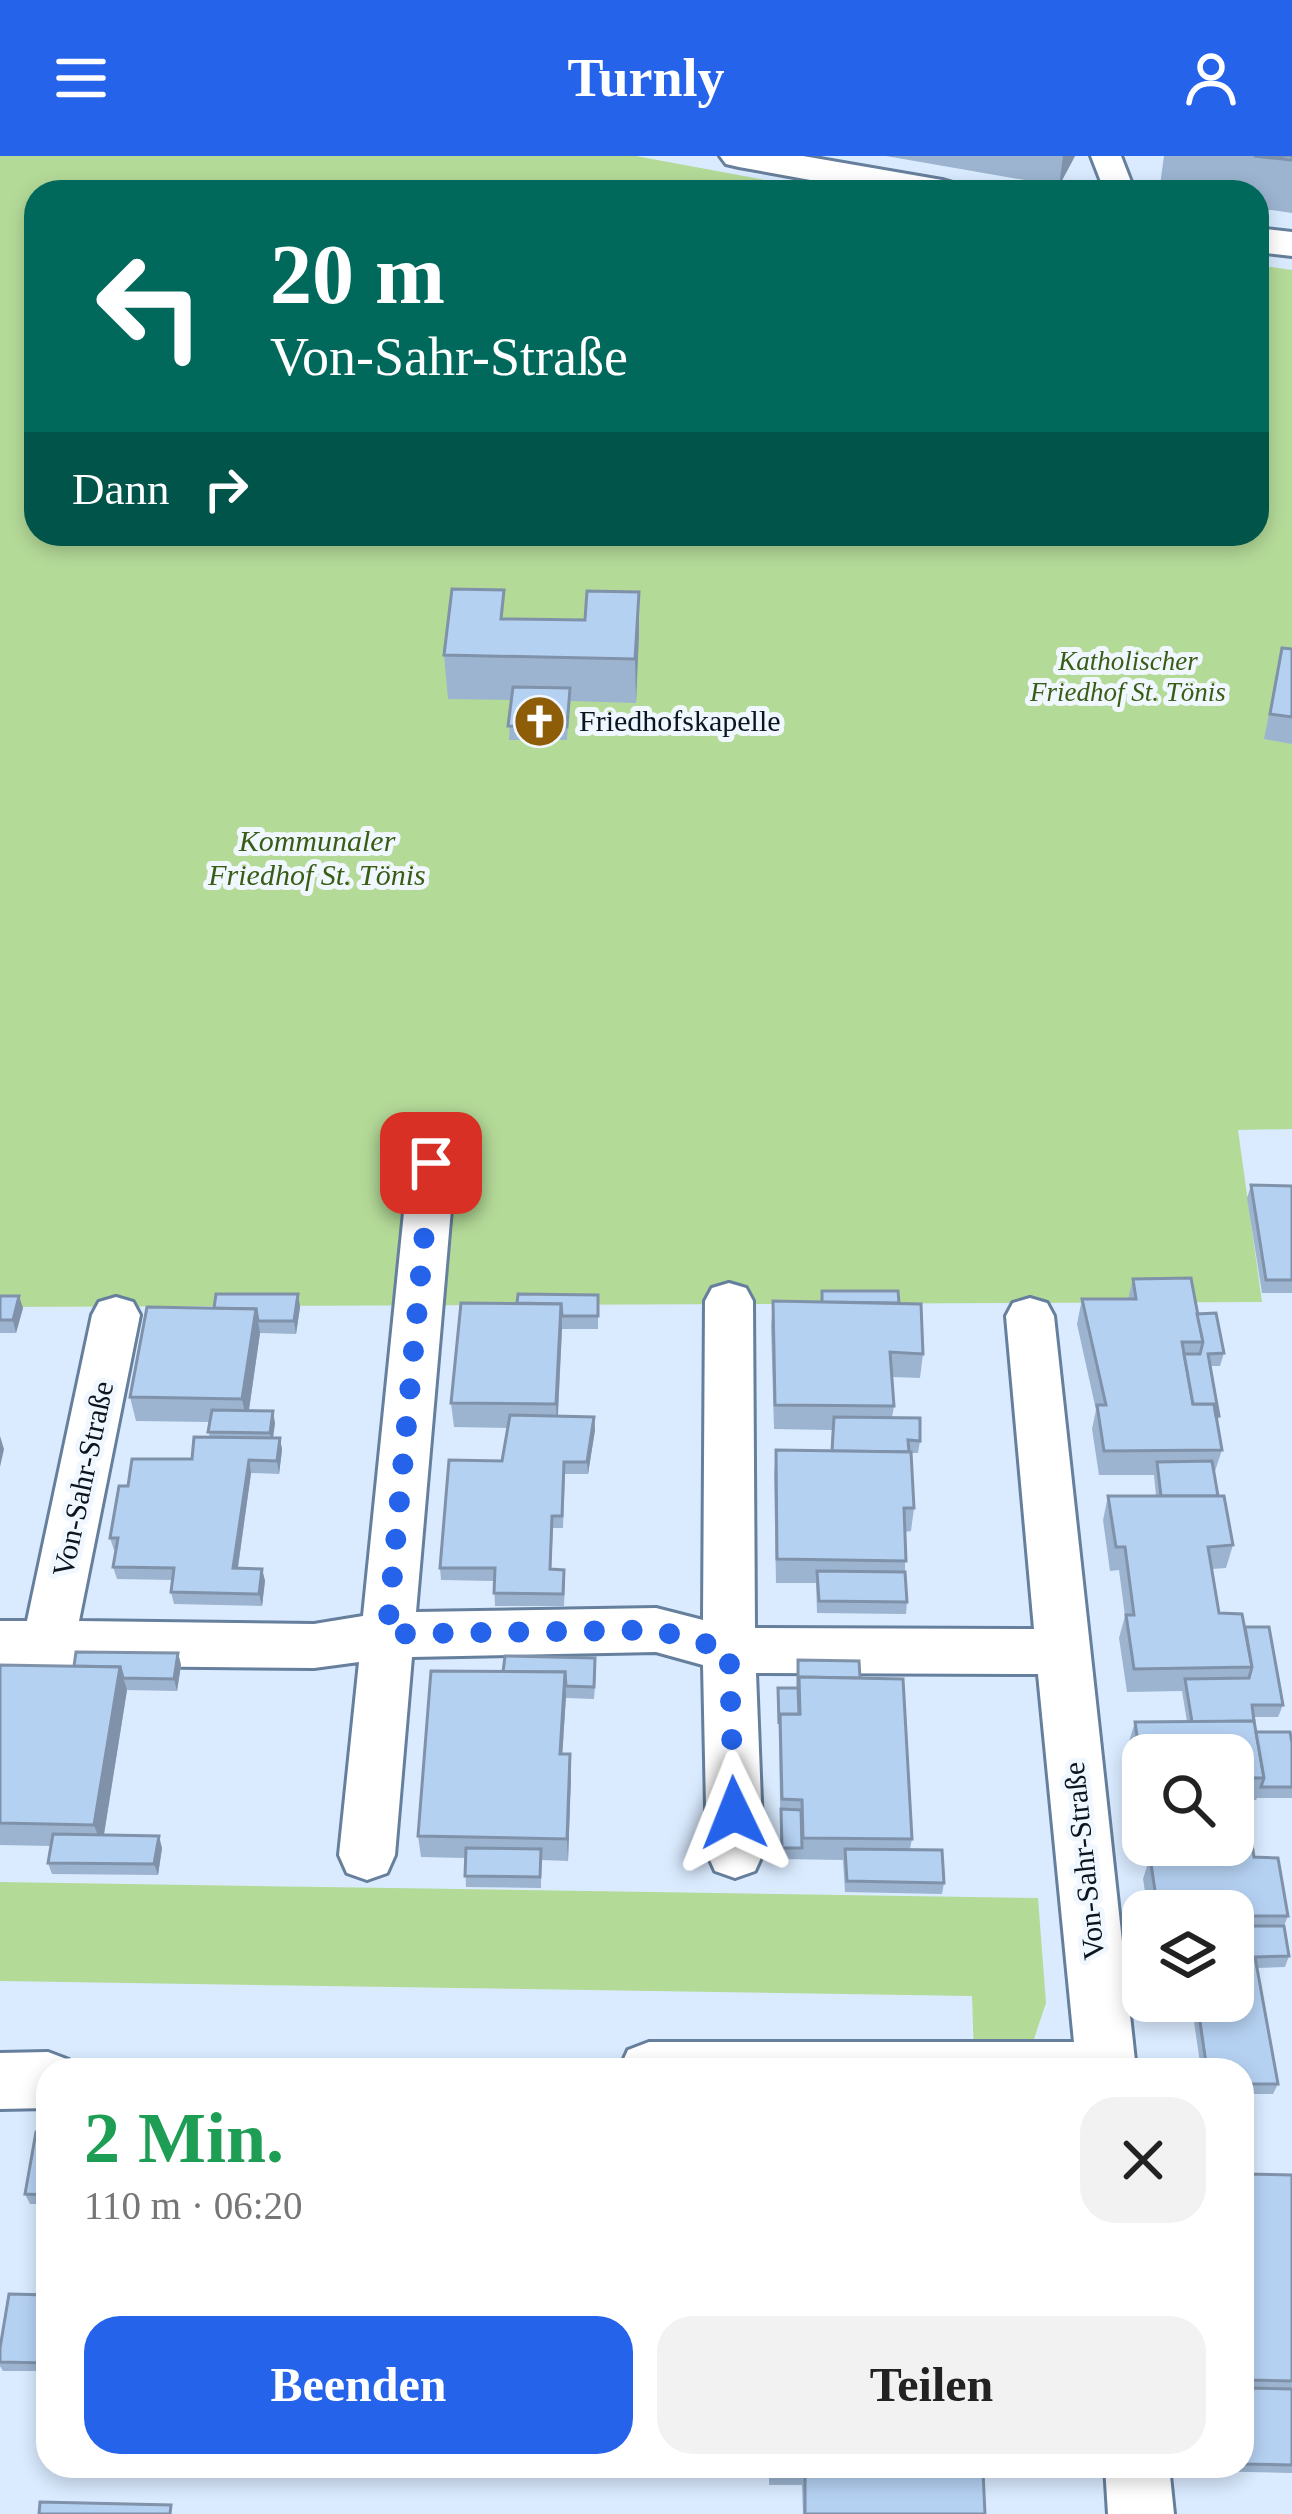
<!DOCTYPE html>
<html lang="de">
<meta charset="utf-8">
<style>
:root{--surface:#fff;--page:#f2f2f2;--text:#222;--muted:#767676;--accent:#2563eb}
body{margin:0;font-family:Georgia,serif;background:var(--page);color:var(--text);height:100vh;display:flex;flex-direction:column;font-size:45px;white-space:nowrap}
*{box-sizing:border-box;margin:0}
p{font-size:39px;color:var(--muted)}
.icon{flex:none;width:66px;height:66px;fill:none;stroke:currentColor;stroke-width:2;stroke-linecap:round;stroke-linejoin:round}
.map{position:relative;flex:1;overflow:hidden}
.details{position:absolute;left:36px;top:1902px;width:1218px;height:420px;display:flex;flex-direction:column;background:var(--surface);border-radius:36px;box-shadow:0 6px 18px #0003}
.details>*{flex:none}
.hud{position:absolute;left:24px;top:24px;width:1245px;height:366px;border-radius:36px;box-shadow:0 6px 18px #0003;background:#00695c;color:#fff;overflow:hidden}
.controls{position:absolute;left:1122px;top:1578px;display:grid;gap:24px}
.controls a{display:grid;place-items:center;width:132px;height:132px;border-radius:24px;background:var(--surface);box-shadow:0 6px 18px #0003;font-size:60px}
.pin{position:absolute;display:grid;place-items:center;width:102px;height:102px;color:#fff;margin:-51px;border-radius:24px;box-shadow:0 6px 18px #0006}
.me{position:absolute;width:132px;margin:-66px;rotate:358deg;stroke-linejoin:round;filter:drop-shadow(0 0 9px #0008)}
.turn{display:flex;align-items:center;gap:42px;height:252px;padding:0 48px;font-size:54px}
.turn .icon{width:156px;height:156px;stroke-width:2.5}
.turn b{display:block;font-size:84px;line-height:102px}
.then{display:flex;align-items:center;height:114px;padding:0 48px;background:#0003;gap:24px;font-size:45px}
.round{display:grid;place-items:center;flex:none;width:126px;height:126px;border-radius:36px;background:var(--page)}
.headline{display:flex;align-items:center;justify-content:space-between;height:204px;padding:0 48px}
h1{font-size:72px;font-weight:800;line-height:90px;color:#1e9e55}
.cta{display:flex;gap:24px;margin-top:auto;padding:24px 48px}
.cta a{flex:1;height:138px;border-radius:36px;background:var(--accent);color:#fff;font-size:48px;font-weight:800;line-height:138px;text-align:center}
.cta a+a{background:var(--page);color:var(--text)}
header{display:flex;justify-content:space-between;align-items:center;height:156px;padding:0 48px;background:var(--accent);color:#fff;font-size:54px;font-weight:800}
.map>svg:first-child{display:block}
.green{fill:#b4da98}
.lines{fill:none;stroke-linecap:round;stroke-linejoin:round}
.minor-casing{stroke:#657f9c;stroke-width:6}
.tertiary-casing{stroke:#657f9c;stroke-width:6}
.minor{fill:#fff;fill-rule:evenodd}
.tertiary{fill:#fff;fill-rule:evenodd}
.wall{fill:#9cb4d0}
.shaded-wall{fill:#7f92a9}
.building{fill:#b5d1f2;stroke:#7f92a9;stroke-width:3}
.route{stroke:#2563eb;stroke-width:21;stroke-dasharray:0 37.8}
.labels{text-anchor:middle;stroke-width:10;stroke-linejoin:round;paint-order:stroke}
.far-park-label{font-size:27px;font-style:italic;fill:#395d15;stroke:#f1f7fe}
.poi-label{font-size:30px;fill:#0b1520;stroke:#f1f7fe;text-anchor:start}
.park-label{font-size:30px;font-style:italic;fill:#395d15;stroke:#f1f7fe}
.street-label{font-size:30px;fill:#0b1520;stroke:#f1f7fe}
</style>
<header><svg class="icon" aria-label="menu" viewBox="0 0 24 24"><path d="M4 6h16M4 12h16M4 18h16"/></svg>Turnly<svg class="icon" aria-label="person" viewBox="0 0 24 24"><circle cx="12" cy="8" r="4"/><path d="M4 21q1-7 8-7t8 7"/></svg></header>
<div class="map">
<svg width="1292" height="2358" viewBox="0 0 1292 2358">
<rect width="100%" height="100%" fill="#daebff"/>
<g class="green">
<path d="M0,0H636L830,36H36V378H1257V109L1292,114V973L1238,974L1262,1146L0,1151Z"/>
<path d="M0,1726L1038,1742L1046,1847L1034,1883L997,1898L974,1899L972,1840L0,1825Z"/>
</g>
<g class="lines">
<defs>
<g id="minor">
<path d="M1091,0H1121L1135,36H1105Z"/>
<path d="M432,990L448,995L455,1007L416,1456L656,1452L703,1464L705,1145L712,1132L729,1127L746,1132L753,1145L755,1472L1034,1473L1006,1160L1013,1147L1030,1142L1047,1147L1054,1160L1136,1914H619L628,1894L649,1886H1074L1038,1518L756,1517L763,1697L755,1715L735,1722L715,1715L707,1697L703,1509L656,1496L412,1501L395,1699L387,1717L367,1724L347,1717L339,1699L359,1506L314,1512L0,1509V1465H27L92,1159L99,1146L116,1141L133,1146L140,1159L79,1465L314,1468L363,1460L409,1007L416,995Z"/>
<path d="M48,1896L69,1904L73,1914H48V1952L0,1953V1897Z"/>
<path d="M1105,2310H1169L1174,2358H1108Z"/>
</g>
<g id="tertiary">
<path d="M720,0H803L942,24L956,28L961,36H877L739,11L726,8Z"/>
<path d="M1257,72L1292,76V100L1257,96Z"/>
</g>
</defs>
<use href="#minor" class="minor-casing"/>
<use href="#tertiary" class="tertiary-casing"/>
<use href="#minor" class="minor"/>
<use href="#tertiary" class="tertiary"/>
</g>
<g class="wall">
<path d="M886,0H1075L1059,30Z"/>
<path d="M1164,0H1292V57L1257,52V36H1159Z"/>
<path d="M639,436L636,547L570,545L567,584H509L511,544L448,543L444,499L585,464Z"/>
<path d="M1282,492L1292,493V588L1264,583Z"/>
<path d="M1251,1029L1292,1030V1137H1262L1247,1042Z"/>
<path d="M1133,1123L1197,1158L1224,1197L1220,1210H1210L1219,1260L1217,1267L1222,1294L1214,1318L1218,1340L1233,1389L1226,1412L1212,1413L1219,1457L1245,1471L1283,1549L1278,1561H1254L1256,1575L1292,1587V1642H1257L1256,1644H1245L1254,1701L1288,1760L1284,1770L1289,1800L1285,1811L1257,1812L1278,1928L1273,1938H1242V1914H1201L1191,1845H1233V1755H1148L1143,1723L1150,1701H1153L1151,1689H1233L1143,1599V1645L1137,1644L1128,1589L1135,1566H1187L1182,1535L1127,1536L1119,1482L1125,1460L1119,1414L1110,1415L1103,1364L1108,1340H1156L1154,1319H1099L1092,1273L1096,1254L1077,1168L1082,1143H1128Z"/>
<path d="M298,1138L300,1151L296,1178L260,1177L249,1254L275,1267L273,1282H280L282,1294L279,1318L251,1317L238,1412L262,1413L265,1425L262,1450L174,1448L171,1436L172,1424L117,1423L113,1411L116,1394H114L110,1382L128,1330L192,1303L209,1281L210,1266L136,1265L130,1241L214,1152Z"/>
<path d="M598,1139V1173H562L558,1260L594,1261L595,1274L588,1318H565L563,1372H553L551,1413L565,1426L564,1450H495L494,1425L441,1424L440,1412L502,1305L508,1272L454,1271L451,1247L517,1147Z"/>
<path d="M0,1140L23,1152L16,1177H0Z"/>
<path d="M773,1145L899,1147L923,1198L920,1222L892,1221L894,1250L892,1262L920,1285L918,1297H911L914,1352L911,1375L905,1376V1416L907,1446L906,1458L817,1457L816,1427H776L774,1318L776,1294L831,1295L832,1274L774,1273L771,1170Z"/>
<path d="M178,1497L181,1509L177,1535L127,1534L104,1679L162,1692L158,1719L52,1718L48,1707L51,1690L0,1689V1509L74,1510Z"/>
<path d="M798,1504L860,1522L912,1683L910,1693L944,1727L942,1738L845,1736L843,1704L781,1703L778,1532H797Z"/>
<path d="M596,1514L594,1543L566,1542L562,1598L571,1620L568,1705L541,1704V1732L466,1731L465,1702L421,1701L418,1680L503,1516Z"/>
<path d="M48,1976V2048H30L25,2038Z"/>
<path d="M1242,2018L1292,2019V2317L1204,2315L1203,2310H1242Z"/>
<path d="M48,2139V2215H3L0,2210V2192Z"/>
<path d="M769,2310H909V2317L985,2358H803L802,2329H769Z"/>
</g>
<g class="shaded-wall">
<path d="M1063,0H1075L1059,30Z"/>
<path d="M639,436V480L636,547L635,503Z"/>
<path d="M298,1138L300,1151L296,1178L294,1165Z"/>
<path d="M19,1140L23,1152L16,1177L13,1164Z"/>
<path d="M561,1148L562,1172L557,1273L556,1248Z"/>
<path d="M256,1153L260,1177L247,1267L242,1243Z"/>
<path d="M273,1255L275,1267L272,1289L270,1277Z"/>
<path d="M594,1261L595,1274L588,1318L587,1306Z"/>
<path d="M0,1280L4,1293L0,1311Z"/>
<path d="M280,1282L282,1294L279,1318L277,1305Z"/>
<path d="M249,1304L251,1317L236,1424L233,1412Z"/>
<path d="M262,1413L265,1425L262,1450L259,1438Z"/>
<path d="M178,1497L181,1509L177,1535L174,1523Z"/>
<path d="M120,1511L127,1534L102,1690L94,1669Z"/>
<path d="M565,1516L566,1539L561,1620L560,1598Z"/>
<path d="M570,1598L571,1620L568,1705L567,1683Z"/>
<path d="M159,1680L162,1692L158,1719L154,1708Z"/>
</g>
<g class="building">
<path d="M1254,0H1292V4Z"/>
<path d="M452,433L504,434L501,463H514L585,464L587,435L639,436L635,503L444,499Z"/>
<path d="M1282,492L1292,493V561L1270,558Z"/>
<path d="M513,531L570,532L567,571L508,570Z"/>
<path d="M1251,1029L1292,1030V1124H1266Z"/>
<path d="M1191,1122L1203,1186H1182L1193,1248H1214L1222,1294L1104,1295L1097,1249H1106L1082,1143H1136L1133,1123Z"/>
<path d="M822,1135H898L899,1147L822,1146Z"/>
<path d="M216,1138H298L294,1165H258L256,1153L214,1152Z"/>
<path d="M518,1138L598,1139V1160H562L561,1148L517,1147Z"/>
<path d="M0,1140H19L13,1164H0Z"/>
<path d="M773,1145L921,1148L923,1198L890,1196L894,1250L775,1249Z"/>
<path d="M461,1147L561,1148L556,1248L451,1247Z"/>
<path d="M147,1151L256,1153L242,1243L130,1241Z"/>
<path d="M1216,1157L1224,1197L1208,1198L1219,1260H1216L1214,1248H1193L1184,1198H1200L1203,1186L1197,1158Z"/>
<path d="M212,1254L273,1255L270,1277L208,1276Z"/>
<path d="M510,1259L594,1261L587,1306H564L562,1360H552L550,1413L564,1414L563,1438L494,1437L495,1412H440L449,1304L502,1305Z"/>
<path d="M834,1261L920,1262V1285L908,1284L909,1296L832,1295Z"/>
<path d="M194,1281L280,1282L277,1305L249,1304L233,1412L262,1413L259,1438L171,1436L174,1412L113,1411L118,1382H110L119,1330H128L132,1303H192Z"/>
<path d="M776,1294L911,1296L914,1352H904L906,1405L777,1403Z"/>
<path d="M1212,1305L1218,1340H1161L1157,1306Z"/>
<path d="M1108,1340H1224L1233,1389L1208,1391L1219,1457L1242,1458L1252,1511L1134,1513L1126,1459H1134L1125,1391H1116Z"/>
<path d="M817,1415L905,1416L907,1446L819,1445Z"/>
<path d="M1245,1471H1269L1283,1549H1252L1254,1565L1192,1566L1185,1523L1249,1522L1252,1511Z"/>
<path d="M76,1496L178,1497L174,1523L123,1522L120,1511L74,1510Z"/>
<path d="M505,1500L595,1502L594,1531L566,1530L565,1516H503Z"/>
<path d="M798,1504L859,1505L860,1522L799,1521L798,1532Z"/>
<path d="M0,1509L120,1511L94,1669L0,1667Z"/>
<path d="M431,1515L565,1516L560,1598H570L567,1683L418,1680Z"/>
<path d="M799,1521L903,1523L912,1683L803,1682L802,1644L782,1643L780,1558H800Z"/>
<path d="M778,1532H798L799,1558H780L779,1568Z"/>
<path d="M1254,1565L1264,1622H1242L1254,1701L1278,1702L1288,1760H1233V1755H1158L1150,1701H1163L1161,1689H1233V1599H1143V1621L1135,1566Z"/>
<path d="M1256,1576H1290L1292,1587V1631H1261L1264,1622Z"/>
<path d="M781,1653L801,1654L802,1692H782Z"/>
<path d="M53,1678L159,1680L154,1708L48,1707Z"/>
<path d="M466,1692L541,1693L540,1721L465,1720Z"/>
<path d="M845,1693L942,1694L944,1727L847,1725Z"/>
<path d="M1233,1770H1284L1289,1800L1255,1801L1278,1928H1242V1914H1207L1197,1845H1233Z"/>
<path d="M36,1976H48V2039L25,2038Z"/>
<path d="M1242,2018L1292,2019V2225L1248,2224L1242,2188Z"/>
<path d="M9,2138L48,2139V2207L0,2206V2192Z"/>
<path d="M1242,2220L1244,2232L1292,2233V2309L1242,2308Z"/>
<path d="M771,2310H909V2317L983,2315L985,2358H805V2314H771Z"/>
<path d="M40,2346L171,2349L170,2358H39Z"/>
</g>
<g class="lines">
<path class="route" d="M431,1007L387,1478L656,1474L729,1494L734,1657"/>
</g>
<defs>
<symbol id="church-disc" viewBox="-11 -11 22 22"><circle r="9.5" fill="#8e5d07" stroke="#f1f7fe"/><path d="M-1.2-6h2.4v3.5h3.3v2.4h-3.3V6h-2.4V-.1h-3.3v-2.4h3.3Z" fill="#fff"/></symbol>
</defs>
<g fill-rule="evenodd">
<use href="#church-disc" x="510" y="536" width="59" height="59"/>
</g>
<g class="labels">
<g class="far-park-label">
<text x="1128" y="514">Katholischer<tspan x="1128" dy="31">Friedhof St. Tönis</tspan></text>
</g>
<g class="poi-label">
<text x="579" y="575">Friedhofskapelle</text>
</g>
<g class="park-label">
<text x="317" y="695">Kommunaler<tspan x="317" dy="34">Friedhof St. Tönis</tspan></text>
</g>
<g class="street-label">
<text transform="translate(83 1323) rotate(-78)" y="10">Von-Sahr-Straße</text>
<text transform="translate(1084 1705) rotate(-96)" y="10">Von-Sahr-Straße</text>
</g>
</g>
</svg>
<div class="controls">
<a><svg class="icon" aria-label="search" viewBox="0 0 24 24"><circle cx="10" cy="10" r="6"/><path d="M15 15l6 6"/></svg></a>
<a><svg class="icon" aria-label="layers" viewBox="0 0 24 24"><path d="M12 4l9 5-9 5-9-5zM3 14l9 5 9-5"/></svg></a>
</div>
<div class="pin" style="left:431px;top:1007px;background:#d93025"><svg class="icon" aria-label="arrive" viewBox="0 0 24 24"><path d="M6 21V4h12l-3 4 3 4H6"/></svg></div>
<svg class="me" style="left:734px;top:1657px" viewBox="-20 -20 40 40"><path d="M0-17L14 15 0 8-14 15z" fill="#2563eb" stroke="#fff" stroke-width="4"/></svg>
<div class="hud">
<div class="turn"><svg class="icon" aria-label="left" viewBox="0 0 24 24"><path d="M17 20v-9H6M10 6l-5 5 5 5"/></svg><div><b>20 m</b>Von-Sahr-Straße</div></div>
<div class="then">Dann<svg class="icon" aria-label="right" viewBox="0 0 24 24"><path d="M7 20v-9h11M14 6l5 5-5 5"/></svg></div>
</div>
<section class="details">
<div class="headline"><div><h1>2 Min.</h1><p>110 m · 06:20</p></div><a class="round"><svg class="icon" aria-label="close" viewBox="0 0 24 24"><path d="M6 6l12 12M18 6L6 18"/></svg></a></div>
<div class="cta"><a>Beenden</a><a>Teilen</a></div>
</section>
</div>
